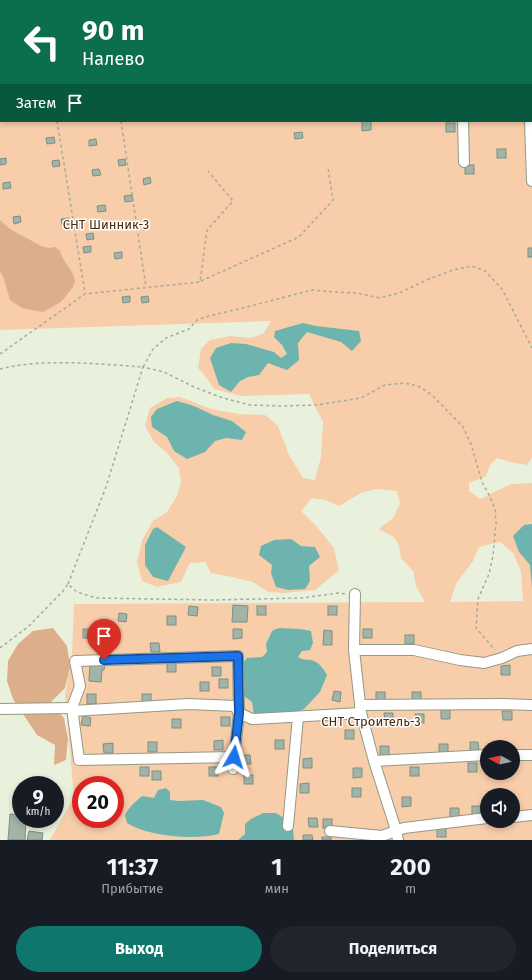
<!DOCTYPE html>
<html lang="ru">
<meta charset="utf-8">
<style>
:root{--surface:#171b24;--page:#20242c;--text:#f1f3f6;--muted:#9ea1a6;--accent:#0f766e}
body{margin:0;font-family:"Fira Sans",sans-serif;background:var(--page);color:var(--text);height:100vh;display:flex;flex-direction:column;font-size:15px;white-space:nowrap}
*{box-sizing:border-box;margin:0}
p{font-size:13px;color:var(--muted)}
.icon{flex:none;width:22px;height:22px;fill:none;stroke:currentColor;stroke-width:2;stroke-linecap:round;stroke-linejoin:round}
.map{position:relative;height:840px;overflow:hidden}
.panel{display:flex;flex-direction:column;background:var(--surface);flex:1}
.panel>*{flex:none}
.top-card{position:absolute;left:0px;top:0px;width:532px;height:122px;box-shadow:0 2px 6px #0003;background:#0b6e4f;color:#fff;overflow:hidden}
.needle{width:26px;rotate:278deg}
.controls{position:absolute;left:480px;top:740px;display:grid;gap:8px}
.controls a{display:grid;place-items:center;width:40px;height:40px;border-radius:50%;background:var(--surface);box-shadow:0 2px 6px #0003;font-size:20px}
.speed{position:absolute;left:12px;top:776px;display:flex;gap:8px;font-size:20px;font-weight:700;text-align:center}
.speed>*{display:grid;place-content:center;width:52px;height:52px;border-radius:50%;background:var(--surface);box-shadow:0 2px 6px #0003;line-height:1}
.speed small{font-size:10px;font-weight:400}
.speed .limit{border:6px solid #d22;background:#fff;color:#111}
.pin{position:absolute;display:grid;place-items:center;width:34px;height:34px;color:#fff;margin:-41px -17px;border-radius:50% 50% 50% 0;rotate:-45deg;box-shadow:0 0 4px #0007}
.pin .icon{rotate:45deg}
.me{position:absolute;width:44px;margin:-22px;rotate:6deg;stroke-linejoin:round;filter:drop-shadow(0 0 3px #0008)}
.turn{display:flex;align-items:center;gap:14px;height:84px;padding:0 16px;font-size:18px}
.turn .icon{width:52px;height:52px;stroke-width:2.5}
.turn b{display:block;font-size:28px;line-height:34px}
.then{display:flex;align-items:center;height:38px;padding:0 16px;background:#0003;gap:8px;font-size:15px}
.eta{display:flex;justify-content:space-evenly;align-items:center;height:68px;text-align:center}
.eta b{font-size:24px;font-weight:700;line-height:28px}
.button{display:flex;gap:8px;margin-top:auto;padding:8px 16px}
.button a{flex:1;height:46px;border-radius:24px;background:var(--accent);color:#fff;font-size:16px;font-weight:700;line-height:46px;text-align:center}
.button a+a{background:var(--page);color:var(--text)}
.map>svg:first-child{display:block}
.green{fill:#f8cdaa;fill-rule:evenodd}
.forest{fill:#dcaf8a}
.water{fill:#6db4ae}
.building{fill:#a1b4a7;stroke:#7c8f83}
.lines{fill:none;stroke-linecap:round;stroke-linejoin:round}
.minor-casing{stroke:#929986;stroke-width:12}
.path{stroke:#a5ab9b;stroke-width:1.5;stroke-dasharray:3 3;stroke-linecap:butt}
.minor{stroke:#fff;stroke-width:10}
.route-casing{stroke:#114b97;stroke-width:10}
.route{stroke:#1a73e8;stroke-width:7}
.labels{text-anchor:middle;stroke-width:3;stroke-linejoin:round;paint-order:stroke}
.park-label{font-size:13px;fill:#492b0d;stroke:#fff}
</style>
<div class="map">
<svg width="532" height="840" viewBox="0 0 532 840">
<rect width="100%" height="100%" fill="#e9f1dd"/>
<path class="green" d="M0,0H532V458L527,465L510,462L497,458L490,465L486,476L469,483V491L480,499L511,484L532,483V840H50L74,797L65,695L72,654L74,604L425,602L416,586L413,571L401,558L399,546L394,537L379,529L393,518L400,504L397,491L376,489L361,493L339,506L325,500L312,498L301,511L317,527L334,548L339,570L315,590L283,593L268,592L253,582L232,577L211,573L205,562L190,563L181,582L157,587L142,581L137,563L142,540L153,521L167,512L177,496L181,483L179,468L167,453L154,442L145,426L150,408L167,398L180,397L211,409L239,414L265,415L278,426L289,455L303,478L315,480L321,457L323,422L309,394L241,396L214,389L206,377L198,368L201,349L210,340L230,336L250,338L263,334L271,321L0,330ZM1,1H531V121H1ZM500,542L513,553L521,571L523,601L450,602L456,584L473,561L479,547ZM487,747H513V773H487ZM81,785H115V819H81ZM487,795H513V821H487Z"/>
<g class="forest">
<path d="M0,220L10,229L41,246L48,248L55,247L60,251L62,257L73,274L75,281L73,287L61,302L43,312L22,308L10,300L4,279L0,271Z"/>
<path d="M53,628L67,646L70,667L65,688L50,703L64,718L68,739L66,760L54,765L55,745L37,735L13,699L7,681L8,661L18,644L33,631Z"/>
</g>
<g class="water">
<path d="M303,323L316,326L359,331L361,341L352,351L341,342L307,332L298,343L299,360L287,370L268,363L259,375L248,377L240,381L231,392L219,385L210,358L216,348L231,343L246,344L274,352L281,358L287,354L282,345L274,337L275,331Z"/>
<path d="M177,401L194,406L213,415L232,421L246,432L242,440L226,438L215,441L205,452L187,459L174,451L167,437L152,427L151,417L157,409Z"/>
<path d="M532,524V588L530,565L519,552L513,536L524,525Z"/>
<path d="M157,527L186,547L168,581L153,577L145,565V545L153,529Z"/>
<path d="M291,539L301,546L315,547L320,557L309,566L310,581L305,589L288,590L276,587L271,573L272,565L259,555L261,546L274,540Z"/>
<path d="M280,628L300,629L311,631L313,643L310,650L302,651L298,657C305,661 305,659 311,660C318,661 324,669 327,675L320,692L304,709L291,714L254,715L252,702L244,696V690L245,685L243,680L241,665L247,658L262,657L267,652L266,644L272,631L276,629Z"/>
<path d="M166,788L170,792V800L179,801L203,800L221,807L224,813L219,834C195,840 149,837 127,823L125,815C129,807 135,802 142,796L154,798L158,790Z"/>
<path d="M263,813H276L284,818L293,829L294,840H238L245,834V824L251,819Z"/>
</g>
<g class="building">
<path d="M362,121H371V130L362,131Z"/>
<rect x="446" y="123" width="9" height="9"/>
<path d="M302,132L303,138L295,139L294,133Z"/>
<path d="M54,137L55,143L47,144L46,138Z"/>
<path d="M96,139L97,145L89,146V140Z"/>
<rect x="497" y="149" width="9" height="9"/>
<path d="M6,158V164L0,165V159Z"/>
<path d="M125,159L126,165L119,166L118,160Z"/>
<path d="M59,160L60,166L53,167L52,161Z"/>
<rect x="465" y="165" width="9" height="9"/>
<path d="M99,169L101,175L93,176L92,170Z"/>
<path d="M150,177L151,183L144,185L143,179Z"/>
<path d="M10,182L11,188L3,189V183Z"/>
<path d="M132,195L133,201L125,202L124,196Z"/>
<path d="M105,205L106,211L98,212L97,206Z"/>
<path d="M20,216L21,222L14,224L13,217Z"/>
<path d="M69,218L70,224L62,225L61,219Z"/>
<path d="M134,221V227L127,229L126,222Z"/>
<path d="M93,233L94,239L87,240L86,234Z"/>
<path d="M91,246V252L84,253L83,247Z"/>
<rect x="528" y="248" width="4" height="9"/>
<path d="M122,252V258L115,259L114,253Z"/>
<path d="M130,296V302L123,303L122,297Z"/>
<path d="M148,296L149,302L142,303L141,297Z"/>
<path d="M233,605L248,606L247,622H232Z"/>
<path d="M189,606L198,607L197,616L188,615Z"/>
<rect x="257" y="606" width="9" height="9"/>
<rect x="328" y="606" width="9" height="9"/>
<path d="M119,613L127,614L126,622L118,621Z"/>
<rect x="167" y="616" width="9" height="9"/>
<rect x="83" y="629" width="9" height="9"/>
<path d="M233,629H242V638L233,639Z"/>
<rect x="363" y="629" width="9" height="9"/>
<path d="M324,630L332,631V645H323Z"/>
<rect x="405" y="635" width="9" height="9"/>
<path d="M150,643H159L160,652H151Z"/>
<path d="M90,662L105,663L104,670H102L101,682L89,681Z"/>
<rect x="167" y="663" width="9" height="9"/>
<path d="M510,665V675H501V666Z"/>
<rect x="212" y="667" width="9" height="9"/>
<rect x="219" y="679" width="9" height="9"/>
<rect x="200" y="682" width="9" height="9"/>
<path d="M334,691L341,692L340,702L332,700Z"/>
<rect x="376" y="692" width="9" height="9"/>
<rect x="412" y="692" width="9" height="10"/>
<rect x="87" y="694" width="9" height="10"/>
<rect x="142" y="694" width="9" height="9"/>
<path d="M450,709V719H441V710Z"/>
<path d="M502,711H512V720H503Z"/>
<path d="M384,713H393V722L385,723Z"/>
<rect x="415" y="714" width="9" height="9"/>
<path d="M83,716L91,718L90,726L81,725Z"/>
<rect x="221" y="717" width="9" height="9"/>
<rect x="172" y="719" width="9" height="9"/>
<rect x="345" y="730" width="9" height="9"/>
<path d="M223,740V750H214V741Z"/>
<rect x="275" y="740" width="9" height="9"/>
<rect x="148" y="742" width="9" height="10"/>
<path d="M470,742H478L479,751H470Z"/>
<path d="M113,743V753H104L103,744Z"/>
<rect x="439" y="744" width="9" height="9"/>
<path d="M380,746H389V755L380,756Z"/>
<path d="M241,755H250L251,764H242Z"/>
<path d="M312,758V768H303V759Z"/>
<rect x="468" y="763" width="9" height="9"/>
<rect x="140" y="767" width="9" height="9"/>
<rect x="209" y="767" width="9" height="9"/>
<rect x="410" y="767" width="9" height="9"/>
<path d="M353,768H362V777L353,778Z"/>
<rect x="152" y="771" width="9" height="9"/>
<rect x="244" y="775" width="9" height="9"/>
<path d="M309,783V793H300V784Z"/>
<rect x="352" y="788" width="9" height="9"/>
<path d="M402,797H411V806L402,807Z"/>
<rect x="472" y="806" width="9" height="10"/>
<path d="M450,808H459V817L450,818Z"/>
<path d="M10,814L21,815V819H26L25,840H8Z"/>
<path d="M308,818H317L318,827H309Z"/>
<rect x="323" y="819" width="9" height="9"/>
<rect x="437" y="828" width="9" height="9"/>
<path d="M29,831L43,833L42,840H27Z"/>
<path d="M303,835H312L313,840H303Z"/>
<rect x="322" y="837" width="9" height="3"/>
</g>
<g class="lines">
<defs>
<g id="minor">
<path d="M459,0V1"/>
<path d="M526,0V1"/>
<path d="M463,121L464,162"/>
<path d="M530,121L532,181"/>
<path d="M355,594L354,650L361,713L374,761L396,830L398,840"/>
<path d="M354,650H414L460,660L484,663L502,658L517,651L532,649"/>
<path d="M360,705L504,704L532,705"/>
<path d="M0,709L72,708"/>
<path d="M73,711L188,704L235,706L239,713L252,719L361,713"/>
<path d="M513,755H532"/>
<path d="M374,761L487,755"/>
<path d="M233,769L239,713L238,656L75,661L80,686L72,708L79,760L234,757"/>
<path d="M513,817L532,815"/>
<path d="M288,826L298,717"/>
<path d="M330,831L382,836L404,828L487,818"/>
</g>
</defs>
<use href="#minor" class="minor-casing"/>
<g class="path">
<path d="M60,1L61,0"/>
<path d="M124,1V0"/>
<path d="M57,121L85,293"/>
<path d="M121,121L146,287"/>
<path d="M201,281L299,237L333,200L328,168"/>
<path d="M0,354L85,294L200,282L207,230L233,201L208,171"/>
<path d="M0,369C44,358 98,364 143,367L153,349L166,338L189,329L197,320L209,316L247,307L312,290L335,292L357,293L380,298L399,293L429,279L453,270L472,266L485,271L502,289L532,348"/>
<path d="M68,584L106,487L143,367L164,372L194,387L223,398L250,405L282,406L317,405L361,398L385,385L404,383L418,386L432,395L463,427L471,444L482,482L489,495L495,509L496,523L493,556L489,574L478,599L476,628L495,650"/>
<path d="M0,648L29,626L63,591L68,584L77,592L96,598L212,600L302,598L338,593L347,594"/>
</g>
<use href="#minor" class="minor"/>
</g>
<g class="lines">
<defs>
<path id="route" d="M104,660L238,656L239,713L234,757"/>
</defs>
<use href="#route" class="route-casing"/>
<use href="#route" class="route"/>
</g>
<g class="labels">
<g class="park-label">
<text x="106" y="229">СНТ Шинник-3</text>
<text x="371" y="726">СНТ Строитель-3</text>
</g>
</g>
</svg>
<div class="controls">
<a><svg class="needle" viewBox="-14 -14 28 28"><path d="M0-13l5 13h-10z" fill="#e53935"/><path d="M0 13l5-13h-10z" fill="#9ea1a6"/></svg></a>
<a><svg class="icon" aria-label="sound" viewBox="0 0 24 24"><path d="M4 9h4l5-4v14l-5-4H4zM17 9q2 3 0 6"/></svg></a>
</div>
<div class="speed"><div>9<small>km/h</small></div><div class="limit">20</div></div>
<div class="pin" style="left:104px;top:660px;background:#d93025"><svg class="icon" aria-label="arrive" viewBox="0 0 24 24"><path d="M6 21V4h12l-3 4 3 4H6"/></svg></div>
<svg class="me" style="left:234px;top:757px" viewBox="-20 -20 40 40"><path d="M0-17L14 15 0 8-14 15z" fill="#1a73e8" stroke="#fff" stroke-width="4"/></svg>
<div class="top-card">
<div class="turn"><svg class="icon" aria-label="left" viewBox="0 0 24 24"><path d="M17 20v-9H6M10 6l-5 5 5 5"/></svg><div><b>90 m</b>Налево</div></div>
<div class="then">Затем<svg class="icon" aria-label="arrive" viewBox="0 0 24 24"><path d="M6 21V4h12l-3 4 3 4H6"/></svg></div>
</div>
</div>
<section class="panel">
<div class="eta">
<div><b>11:37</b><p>Прибытие</p></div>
<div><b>1</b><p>мин</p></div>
<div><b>200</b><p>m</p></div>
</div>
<div class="button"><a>Выход</a><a>Поделиться</a></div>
</section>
